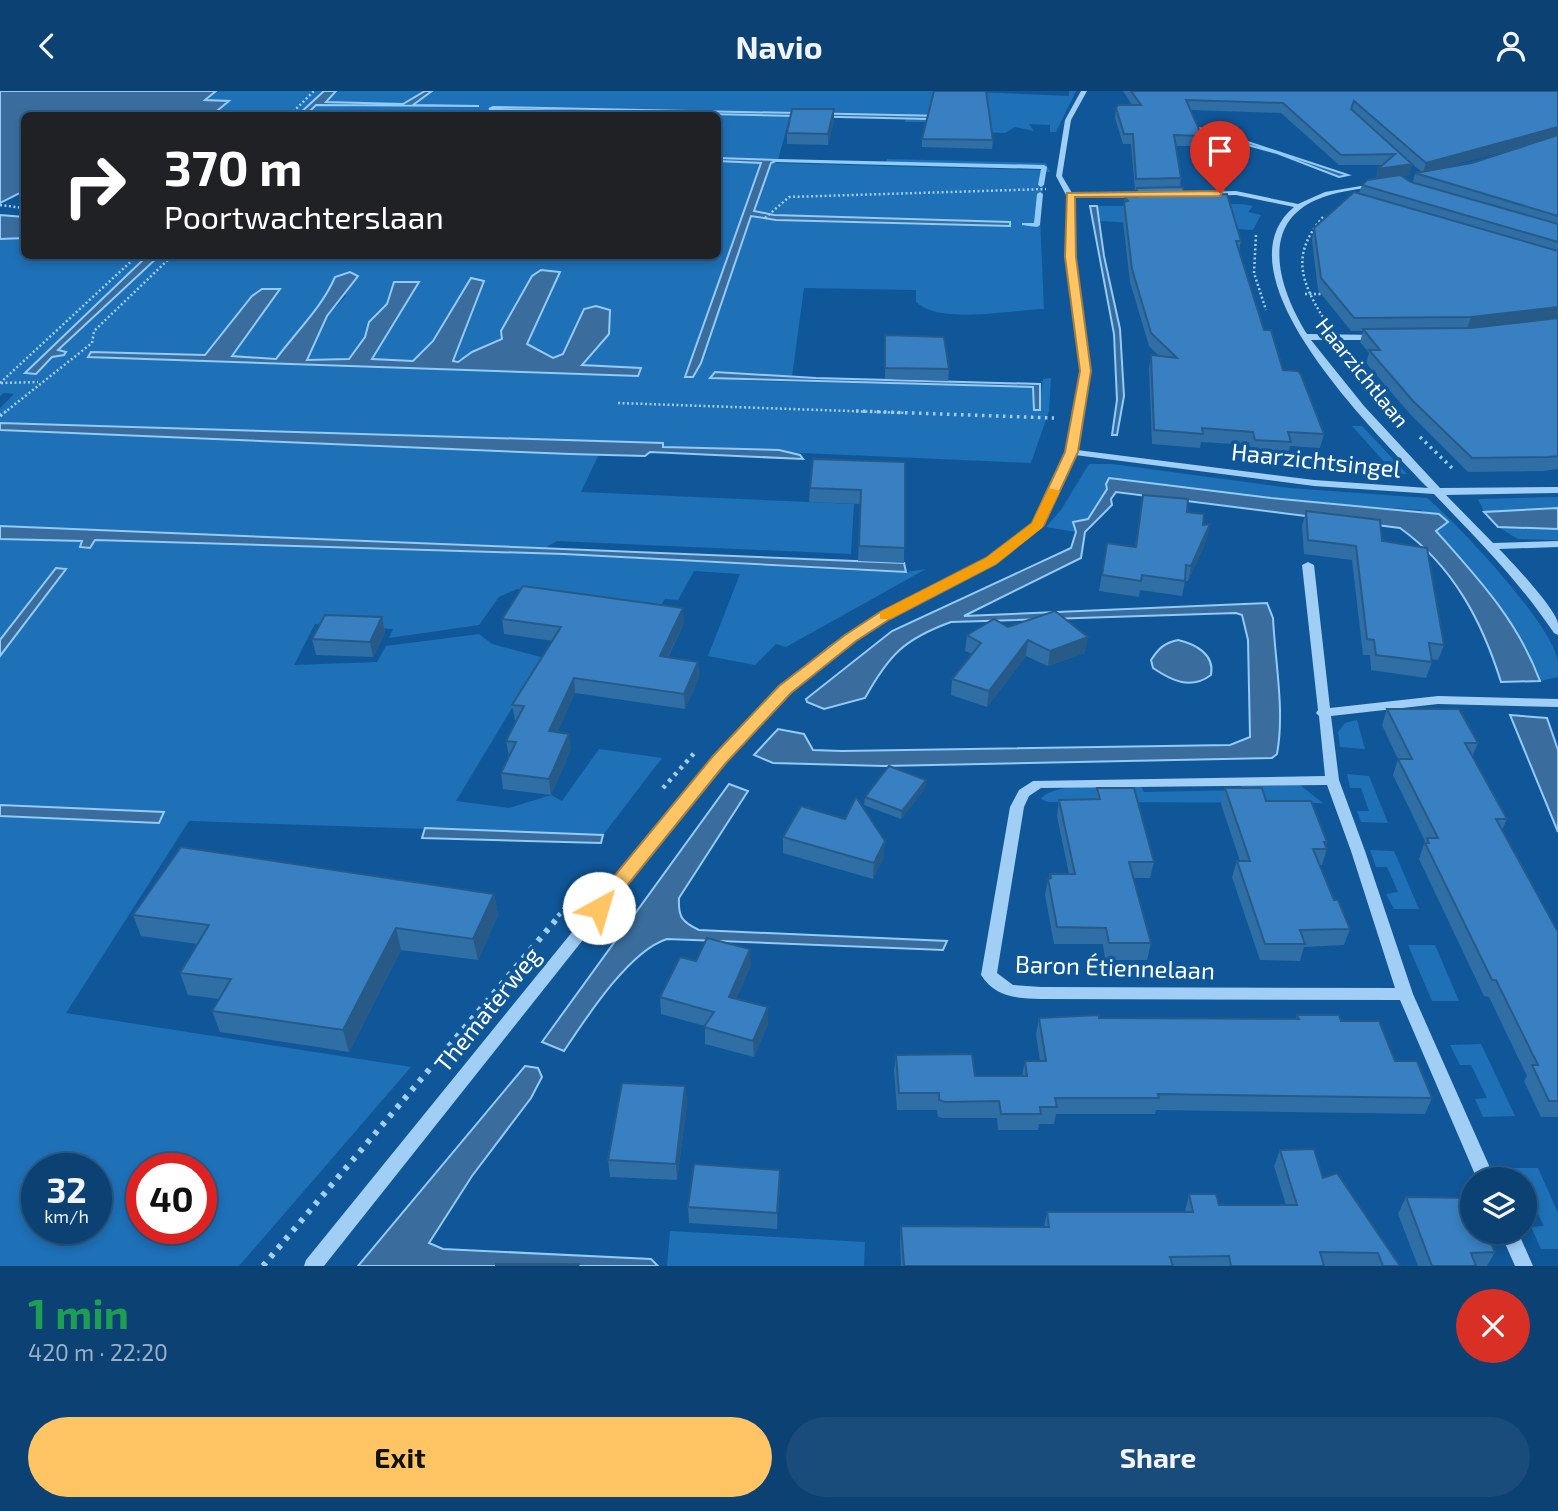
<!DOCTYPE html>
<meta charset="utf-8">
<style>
:root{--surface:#0b4173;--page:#194c7b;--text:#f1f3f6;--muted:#9aafc4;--line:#2b5a85;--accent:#ffc565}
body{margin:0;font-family:"Exo 2",sans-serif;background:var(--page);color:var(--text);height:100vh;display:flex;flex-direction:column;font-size:26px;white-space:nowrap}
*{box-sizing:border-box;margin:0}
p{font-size:23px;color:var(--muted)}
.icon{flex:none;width:38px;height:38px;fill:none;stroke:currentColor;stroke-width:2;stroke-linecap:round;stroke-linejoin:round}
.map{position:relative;height:1175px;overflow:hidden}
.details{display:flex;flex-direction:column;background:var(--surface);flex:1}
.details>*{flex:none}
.banner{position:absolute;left:21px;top:21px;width:700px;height:147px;border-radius:10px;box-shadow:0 4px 10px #0003,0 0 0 2px var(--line);background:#202124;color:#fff;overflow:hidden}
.tools{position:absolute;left:1460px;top:1076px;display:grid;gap:14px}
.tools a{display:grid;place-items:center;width:77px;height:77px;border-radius:50%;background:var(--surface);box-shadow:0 4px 10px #0003,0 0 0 2px var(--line);font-size:35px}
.speed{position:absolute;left:21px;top:1062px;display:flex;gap:14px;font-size:35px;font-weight:700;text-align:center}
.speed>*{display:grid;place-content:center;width:91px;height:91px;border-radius:50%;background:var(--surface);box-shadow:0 4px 10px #0003,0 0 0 2px var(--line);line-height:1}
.speed small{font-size:18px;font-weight:400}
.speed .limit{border:10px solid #d22;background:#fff;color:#111}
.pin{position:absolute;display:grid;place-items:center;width:60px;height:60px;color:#fff;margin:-72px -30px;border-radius:50% 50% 50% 0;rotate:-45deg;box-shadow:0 0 7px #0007}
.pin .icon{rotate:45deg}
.me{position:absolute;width:77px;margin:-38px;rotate:39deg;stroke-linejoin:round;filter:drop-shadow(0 0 5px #0008)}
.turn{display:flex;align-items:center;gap:24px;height:147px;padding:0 28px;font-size:32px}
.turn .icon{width:91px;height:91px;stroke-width:2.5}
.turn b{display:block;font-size:49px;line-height:60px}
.round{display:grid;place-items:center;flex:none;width:74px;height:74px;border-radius:37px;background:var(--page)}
.overview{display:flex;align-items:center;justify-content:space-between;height:119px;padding:0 28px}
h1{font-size:42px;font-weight:700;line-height:52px;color:#1e9e55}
.button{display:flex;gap:14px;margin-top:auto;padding:14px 28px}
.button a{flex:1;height:80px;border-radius:42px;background:var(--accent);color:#111;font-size:28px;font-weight:700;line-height:80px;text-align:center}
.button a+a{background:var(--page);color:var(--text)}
header{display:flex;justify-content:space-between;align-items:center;height:91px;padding:0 28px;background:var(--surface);font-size:32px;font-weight:700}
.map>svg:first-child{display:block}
.green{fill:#1e70b7;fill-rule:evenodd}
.water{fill:#3a6d9d;stroke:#92caf8;stroke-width:2}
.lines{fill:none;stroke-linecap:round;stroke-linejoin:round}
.stream{fill:#92caf8;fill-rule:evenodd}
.path-far3{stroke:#a1cef5;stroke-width:2.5;stroke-dasharray:2 2.5;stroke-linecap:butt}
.path-far2{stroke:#a1cef5;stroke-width:3.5;stroke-dasharray:2.5 4.5;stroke-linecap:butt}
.path-far1{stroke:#a1cef5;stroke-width:4.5;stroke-dasharray:3.5 5;stroke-linecap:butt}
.path{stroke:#a1cef5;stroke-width:6;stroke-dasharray:4.5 7;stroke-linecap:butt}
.minor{fill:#a1cef5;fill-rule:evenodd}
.wall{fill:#306ea6;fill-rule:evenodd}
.shaded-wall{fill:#275a87}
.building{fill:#3880c1;stroke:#275a87;stroke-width:2}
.route{fill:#ffc565;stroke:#a68042;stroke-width:2}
.slow{fill:#f59e0b}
.labels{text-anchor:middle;stroke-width:7;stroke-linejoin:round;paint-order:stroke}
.far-street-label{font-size:21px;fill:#fff;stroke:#0f5799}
.street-label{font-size:24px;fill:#fff;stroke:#0f5799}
</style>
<header><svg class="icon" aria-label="back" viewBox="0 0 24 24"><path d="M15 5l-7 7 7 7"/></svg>Navio<svg class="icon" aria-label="person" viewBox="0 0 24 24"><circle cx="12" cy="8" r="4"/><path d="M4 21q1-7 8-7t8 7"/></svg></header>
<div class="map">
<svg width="1558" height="1175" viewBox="0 0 1558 1175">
<rect width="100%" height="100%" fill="#0f5799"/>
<g class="green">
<path d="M216,0H324L298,24H212L228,11L204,9Z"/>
<path d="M336,0H425L403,13L325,11Z"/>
<path d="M432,0H956L1069,5V0H1076L1056,41H1050V34L1029,33L1034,40L1015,36L1005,42L981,41L969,31H905L906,27L971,29L490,18L790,25L778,69L718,67V24H306L316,14L478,16L412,14Z"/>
<path d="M887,68L1046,72L1050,81H1044L1040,126L1044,218C1011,219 939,234 916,211V199L804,197L792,286L715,281L710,286L755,290L1033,296L1034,318L1039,319L1043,288L1051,287L1049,320L1031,372L663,356V352L0,332V317L14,303L4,302L0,305V148L24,147V164L147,165L26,282L58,260L159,165L718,164V70L761,71L686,282L693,286L751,125L897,133L1009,135V131L774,124L754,120L772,72L1041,79L1042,75L886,71ZM541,179L526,253L553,267L564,263L583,218L596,215L610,219L581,274L641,277L638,285L88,265L91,261L205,264L252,205L280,199L232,265L276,268C295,240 322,216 335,186L346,205L327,225L306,269L349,268L365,246L369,231L387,213L394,191L419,192L371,269L413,270L433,250L471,187L483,190L453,270C458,270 498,252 502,248L501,239L532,185Z"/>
<path d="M1242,113L1253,115L1248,121L1261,124L1253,139L1100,130L1097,115Z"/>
<path d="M1352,335H1362L1407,383L1396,384Z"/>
<path d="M0,339L599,363L581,401L854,413L851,463L557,450L543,458L508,457L0,435Z"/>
<path d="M1089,373H1112L1290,397L1427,407C1458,433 1551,532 1558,570C1558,575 1558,581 1558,586L1540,590C1518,530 1477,487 1436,439L1439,435L1421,419L1107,398L1088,429L1076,441L1046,436L1061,419Z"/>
<path d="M1558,406V417L1484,421L1478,408Z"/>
<path d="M1498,436L1558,438V449L1518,448Z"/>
<path d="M0,448L83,450L81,456H90L95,449L557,463L840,479L906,481L926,478L786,556L776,553L755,574L708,565L740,483L694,480L678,509L665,508L661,514L517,498L499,506L479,534L389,547L393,538L315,533L294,574L377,571L386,555L479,543L492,553L552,569L557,614L512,617L456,710L509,717L551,704L562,710L599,658L662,667L603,744L189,730L66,922L411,976L239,1175H0V725L46,728L163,721L0,714V565L66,478L56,477L0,549ZM37,1078H96V1138H37ZM142,1078H201V1138H142Z"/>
<path d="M1357,629L1365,658L1340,656L1338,641L1345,632Z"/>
<path d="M1347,683L1369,685L1388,732L1361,731L1357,720H1369L1361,697H1350Z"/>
<path d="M1240,693L1300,694L1323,712L1048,711L1041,708C1054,690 1119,695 1141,695L1144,701L1242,699Z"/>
<path d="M1370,759L1394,760L1419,818H1394L1386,803L1398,801L1387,776H1376Z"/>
<path d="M1408,854H1435L1459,910H1432Z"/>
<path d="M1481,953L1515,1025L1483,1026L1475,1008L1487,1007L1471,974H1460L1450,954Z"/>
<path d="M1505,1077H1538L1558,1122V1158H1541L1531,1136L1544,1135L1524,1095V1088H1511Z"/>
<path d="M670,1140L865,1151L864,1175H667Z"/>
</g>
<g class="water">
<path d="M0,0H216L205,9L229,10L212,24H24V100L0,112Z"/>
<path d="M324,0H336L326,11L403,13L425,0H432L413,14L479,15L316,14L306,24H298Z"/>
<path d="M493,16L945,25L972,29L489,18Z"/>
<path d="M1172,31L1220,42L1348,84L1339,86L1277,62L1174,34Z"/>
<path d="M718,67L778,69L771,72L754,120L774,124L1010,131V135L776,129L751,125L701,272L693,286H685L761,72L718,70Z"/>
<path d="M1090,115H1097L1104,165L1120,238L1124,305L1117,344H1112L1117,309L1114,243Z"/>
<path d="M0,124L24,126V147L0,148Z"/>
<path d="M147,165H159L58,259L66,261L64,264L52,266L36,283L25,282Z"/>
<path d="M541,179L560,181L527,253L553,267L563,263L584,218L596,215L610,219L609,243L582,274L641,277L638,285L88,266L91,261L205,264L252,205L262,198H280L232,265L276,268C295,242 323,215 335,186L350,181L358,185L327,225L307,269L349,268L365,246L369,231L387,213L394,191H419L372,268L413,270L433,250L471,187L484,190L453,270L458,271L472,261L502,248L501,240L532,185Z"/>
<path d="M715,281L816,287L1040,293V319H1034L1033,296L710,287Z"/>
<path d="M0,332L663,352V356L779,359L800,364L803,368L650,361L645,365L570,363L0,339Z"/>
<path d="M1109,387L1271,407L1439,423L1448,431L1436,440C1478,487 1518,530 1540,590L1501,591C1482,530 1453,475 1400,437L1116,401L1111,408L1112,414L1085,441L1081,467L964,525L1267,512L1273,527C1275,570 1285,620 1277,663L1272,667L884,675L773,672L754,664L778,638L804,643L813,659L842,660L1230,654L1250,646L1248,549L1242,524L1236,522L951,531C904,548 889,564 865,607L824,618L807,611L806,608L892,540L1071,457L1076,441L1073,431L1088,428L1107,398L1106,393Z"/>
<path d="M1558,417V438L1498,436L1484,421Z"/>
<path d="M0,435L904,472L906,481L564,463L95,449L90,457L80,456L82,450L0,448Z"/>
<path d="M56,477L66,478L0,565V549Z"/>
<path d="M1178,549C1195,553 1215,563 1211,584C1191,599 1172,590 1153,577L1151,569C1159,557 1164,552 1178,549Z"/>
<path d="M1510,624L1547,627L1558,659V741Z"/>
<path d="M729,693L748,700L679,807C678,826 682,831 699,839L947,850L943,859L667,848C629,860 586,927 564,960L542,951Z"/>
<path d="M0,714L164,721L159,732L0,725Z"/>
<path d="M425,737L603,744L601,752L422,747Z"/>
<path d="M525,975L538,977L542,986L531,1007L472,1085L429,1152L443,1158L651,1168L658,1175H358Z"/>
</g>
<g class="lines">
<g class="stream">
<path d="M778,68L1044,74L1047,76L1044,94L1041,96L1038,94L1041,78L776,71L775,70Z"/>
<path d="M1040,101L1043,103L1040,134L1037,136L1022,134V132H1034L1037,103Z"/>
</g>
<g class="path-far3">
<path d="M290,24L314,0"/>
<path d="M0,114L24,117"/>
<path d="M1323,126C1291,163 1300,189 1324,228"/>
<path d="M765,127L789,106L1046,98"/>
<path d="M1256,144L1254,182L1266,219"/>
<path d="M1305,203H1325"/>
<path d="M1352,266L1395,320"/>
<path d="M0,292L138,164"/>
<path d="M1,292L38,291"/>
<path d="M618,312L907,322"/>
<path d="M4,322L92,252L94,240L173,164"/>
</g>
<g class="path-far2">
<path d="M856,320L1054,327"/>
<path d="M0,325L6,320"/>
<path d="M1420,346L1454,379"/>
</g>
<g class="path-far1">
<path d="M663,697L697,659"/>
<path d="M558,825L567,815"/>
</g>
<path class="path" d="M263,1175L560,824"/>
<g class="minor">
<path d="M1081,0H1087L1071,29L1062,85L1072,102L1151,103L1155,105L1151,107L1074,106V166L1089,280L1077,359L1314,389L1428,397C1381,347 1212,184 1294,116L1236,104L1169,106L1165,104L1169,102L1236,100L1298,113L1325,101L1379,92V94C1358,99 1336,100 1316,109C1257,135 1281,201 1307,243L1379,244L1380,246L1376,249H1311L1364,315L1440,397L1558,396V402L1446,404L1493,452L1558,450V456L1499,458C1512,471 1555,517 1558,532C1558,536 1558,540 1558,544L1554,542C1520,491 1477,448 1434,403L1314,395L1075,364L1041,436L995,472L889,526L837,561L789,601L694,709L324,1175H304L306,1169L684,703L781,595L829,555L881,522L987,468L1033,432L1067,361L1081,280L1066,166V104L1056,85L1065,29Z"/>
<path d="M1308,471L1314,474L1330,617L1438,605L1558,608V616L1438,613L1331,625L1339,689L1365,760L1413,903L1495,1088H1477L1400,909L1041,908C1017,907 996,907 981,884L1010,716L1019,699L1033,690L1325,685L1319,625L1316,622L1318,619L1302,474ZM1327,694L1351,760L1395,897L1041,896L1013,894L997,882L1024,716L1029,705L1041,697Z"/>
<path d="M1500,1141H1518L1533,1175H1515Z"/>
</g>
</g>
<g class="wall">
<path d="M1123,0H1558V378L1543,380L1468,381L1410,323L1366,272L1369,262L1360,251L1363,240H1351L1318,199L1312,149L1314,137L1359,102L1362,94L1376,88L1378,78L1383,74H1339L1281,22L1191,19L1202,45L1201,55H1176L1181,87L1180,96L1184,105L1241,150L1239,159L1264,239L1283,279L1324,343L1320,357L1290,355L1288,365L1251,363L1250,354L1201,351L1200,357L1152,353L1149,277L1151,264L1159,265L1149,255L1130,191L1122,122L1125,106H1135L1137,99H1135L1131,53H1123L1115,27L1116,17L1132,14ZM1538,51L1472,72L1437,78L1500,61ZM1393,57L1422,81L1415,82L1413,91L1402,85L1409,84L1412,73Z"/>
<path d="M834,29L828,54L787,53V42Z"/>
<path d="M922,48L993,49L992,58L922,56Z"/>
<path d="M885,244L949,278L948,290L885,288Z"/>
<path d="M905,371L904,472L858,470L860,413L809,411L810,397Z"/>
<path d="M1143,404L1187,421L1203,434L1207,448L1188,490H1185L1182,505L1140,499L1139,506L1099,500L1107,452L1135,456Z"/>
<path d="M1306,420L1382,450L1444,554L1438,569L1431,568L1432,571L1426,587L1371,579L1370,564H1363L1352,469L1304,463L1302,435Z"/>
<path d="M382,526L385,542L373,566L316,564L312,548Z"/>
<path d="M502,528L684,532L668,567L698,571L699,586L685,618L575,602L557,641L571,658L551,704L503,698L501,682L509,665L506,650L517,629H515L512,614L553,550L504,543Z"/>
<path d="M1008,536L1085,562L1048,575L1026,565L987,616L951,604L952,588L972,563L965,560L967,544Z"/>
<path d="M1387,618L1478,652L1472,666L1507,728L1502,739L1558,841V1026H1541L1524,990L1527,985L1489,906L1484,905L1419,768L1425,750L1393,684L1398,668L1382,634Z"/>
<path d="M926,689L925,697L901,728L864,714L865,706Z"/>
<path d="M1097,697L1154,771L1150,787H1133L1151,852L1147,869H1105L1103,853H1054L1045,804L1048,788L1049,787L1050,783H1069L1057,725L1059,709L1095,708Z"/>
<path d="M1225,697L1266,710L1327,751L1326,756L1327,758L1322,774H1320L1334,809L1350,838L1344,854L1304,856L1300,870L1260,869L1232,786L1237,770H1240L1221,713Z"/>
<path d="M783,746L884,766L873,788L783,762Z"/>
<path d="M494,803L498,824L478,869L401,859L349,961L220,941L212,920L219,908L188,904L180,882L197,853L141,845L133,824Z"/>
<path d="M696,870L751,874L736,908L768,916V933L754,966L705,953V935L661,923L660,906Z"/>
<path d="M1297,924L1341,930L1395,970L1432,1007L1425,1023L1156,1019L1155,1023H1056L1054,1033H1039L1038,1039H998L997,1027H943L938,1026L937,1019H897L894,980L896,964L975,985H1022L1025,970H1040L1036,944L1039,927L1296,928Z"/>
<path d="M685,995L687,1012L677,1089L610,1086L608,1069Z"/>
<path d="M1280,1059L1323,1087L1400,1175H901L900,1151L901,1135L1044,1136L1047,1121H1185L1189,1103L1219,1114H1286L1274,1075Z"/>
<path d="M780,1095L777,1138L689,1132L688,1116Z"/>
<path d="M1406,1106L1495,1161L1487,1175H1418L1398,1123Z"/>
</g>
<g class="shaded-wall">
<path d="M834,18V29L828,54V43Z"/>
<path d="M1558,36V45L1423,82L1426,72Z"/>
<path d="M1412,73L1409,84L1376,89L1378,78Z"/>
<path d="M1558,216V228L1467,238L1471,226Z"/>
<path d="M1210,433L1207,448L1188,490L1191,475Z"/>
<path d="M683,517L684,532L661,580L660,565Z"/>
<path d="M382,526L385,542L373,566L370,551Z"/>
<path d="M1088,546L1085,562L1048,575L1050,560Z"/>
<path d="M1028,549L1026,565L987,616L989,600Z"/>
<path d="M698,571L699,586L685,618L684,603Z"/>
<path d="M574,587L575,602L551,656L549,640Z"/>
<path d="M569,643L571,658L551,704L549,688Z"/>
<path d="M926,689L925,697L901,728L902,720Z"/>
<path d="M885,750L884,766L873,788L874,772Z"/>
<path d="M494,803L498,824L478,869L473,848Z"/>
<path d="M396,837L401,859L349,961L343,939Z"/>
<path d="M750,858L751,874L730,923L729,906Z"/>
<path d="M768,916V933L754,966L753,950Z"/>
<path d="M685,995L687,1012L677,1089L676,1073Z"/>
<path d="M780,1079V1095L777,1138V1122Z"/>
</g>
<g class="building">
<path d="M934,0H986L993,49L922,48Z"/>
<path d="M1131,0H1558V36L1426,72L1354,10L1351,18L1412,73L1378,78L1395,63L1341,64L1283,12L1186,9L1202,45L1174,44L1181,87L1136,88L1133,43H1124L1116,17L1118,14H1141Z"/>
<path d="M792,18H834L828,43L787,42Z"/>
<path d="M1558,44V125L1415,82L1472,72Z"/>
<path d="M1400,84L1411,91L1558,133V151L1362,94L1367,89Z"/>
<path d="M1183,96L1184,105L1227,103L1241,150H1236L1264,239H1271L1283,279L1298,280L1301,284L1324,343L1288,341L1291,351L1255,349L1253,341L1202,337L1203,343L1154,339L1151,264L1177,267L1151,242L1132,178L1124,111L1128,110L1125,106H1138L1137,97Z"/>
<path d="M1354,101L1558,160V216L1471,226L1354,227L1321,187L1314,137Z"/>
<path d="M1558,227V365L1548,366L1472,367L1413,310L1369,259H1380L1363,238L1471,237Z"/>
<path d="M885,244L944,246L949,278L885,277Z"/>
<path d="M813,368L905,371V457L859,455L861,399L810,397Z"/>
<path d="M1143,404L1188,408L1187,421L1204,423L1203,434L1210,433L1191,475L1186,474L1185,490L1142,484L1141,490L1102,484L1107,452L1136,456Z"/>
<path d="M1306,420L1380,429L1382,450L1427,457L1444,554L1429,552L1432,571L1376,564L1374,549L1367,548L1356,455L1308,449Z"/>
<path d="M523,495L683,517L660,565L698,571L684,603L574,587L549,640L569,643L549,688L501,682L516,651L506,650L524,615L512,614L561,536L502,528Z"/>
<path d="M1055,520L1088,546L1050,560L1028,549L989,600L952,588L981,552L967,544L994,528L1008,536Z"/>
<path d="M325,524L382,526L370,551L312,548Z"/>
<path d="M1387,618H1459L1478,652H1465L1507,728H1496L1558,841V1010H1549L1532,974H1538L1496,889H1492L1425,752H1429L1427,747H1438L1398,668H1412Z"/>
<path d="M889,675L926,689L902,720L865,706Z"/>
<path d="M1097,697H1134L1154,771H1129L1151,852H1109L1106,837L1057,836L1048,788L1051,787L1050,783H1075L1059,709L1100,708Z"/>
<path d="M1225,697H1262L1266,710H1311L1327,751H1324L1327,758H1313L1334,809H1338L1350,838L1300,839L1305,853H1265L1237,770H1250Z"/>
<path d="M856,706L885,750L874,772L783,746L801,715L845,728Z"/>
<path d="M181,756L494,803L473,848L396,837L343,939L212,920L231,888L180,882L209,834L133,824Z"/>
<path d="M707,847L750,858L729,906L768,916L753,950L704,936L714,921L660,906L680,866L696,870Z"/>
<path d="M1099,924V927L1299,928L1297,924H1339L1341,930H1379L1395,970H1417L1432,1007L1158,1003L1159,1007H1055L1057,1016H1040L1041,1023H1001L999,1010L945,1011L939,1009V1002H899L896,964L972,963L975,985H1027L1025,970H1046L1039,927Z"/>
<path d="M622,992L685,995L676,1073L608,1069Z"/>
<path d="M1314,1058L1323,1087L1337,1082L1400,1175H1383L1378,1162L1320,1161L1324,1175H1231L1229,1165L1170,1166L1173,1175H904L901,1135L1049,1136L1047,1121H1193L1189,1103H1216L1219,1114H1297L1280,1059Z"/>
<path d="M694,1073L780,1079L777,1122L688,1116Z"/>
<path d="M1406,1106L1472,1107V1141H1486L1495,1161L1471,1162L1476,1175H1432Z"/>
<path d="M496,1173H579L578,1175H496Z"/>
</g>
<path class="route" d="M1223,100L1220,105L1075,106L1076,166L1091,280L1078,361L1044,434L996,473L890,528L856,550L791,602L725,673L605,822H592L589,817L592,812L713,665L779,595L845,544L880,521L986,467L1032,432L1065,361L1080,280L1065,166L1067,102Z"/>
<path class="slow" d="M1049,397L1060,400L1042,437L996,473L890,528H880V521L986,467L1032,432Z"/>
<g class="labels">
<g class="far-street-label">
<text transform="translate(1362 282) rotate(51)" y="7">Haarzichtlaan</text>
</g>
<g class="street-label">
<text transform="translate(1316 370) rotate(6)" y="8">Haarzichtsingel</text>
<text transform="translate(1115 877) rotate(2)" y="8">Baron Étiennelaan</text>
<text transform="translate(488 919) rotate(-51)" y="8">Thematerweg</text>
</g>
</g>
</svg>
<div class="tools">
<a><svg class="icon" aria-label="layers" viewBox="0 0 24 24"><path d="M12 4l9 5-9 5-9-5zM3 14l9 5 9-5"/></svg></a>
</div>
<div class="speed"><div>32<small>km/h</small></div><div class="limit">40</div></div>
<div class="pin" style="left:1220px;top:102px;background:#d93025"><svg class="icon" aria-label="arrive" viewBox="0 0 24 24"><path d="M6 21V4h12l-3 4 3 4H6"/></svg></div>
<svg class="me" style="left:599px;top:817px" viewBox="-20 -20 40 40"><circle r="19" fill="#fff"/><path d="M0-13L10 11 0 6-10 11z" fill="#ffc565"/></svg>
<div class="banner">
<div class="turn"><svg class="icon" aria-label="right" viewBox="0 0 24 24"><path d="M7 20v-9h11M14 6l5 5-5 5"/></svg><div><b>370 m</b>Poortwachterslaan</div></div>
</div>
</div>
<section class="details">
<div class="overview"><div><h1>1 min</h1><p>420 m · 22:20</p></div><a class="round" style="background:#d93025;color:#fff"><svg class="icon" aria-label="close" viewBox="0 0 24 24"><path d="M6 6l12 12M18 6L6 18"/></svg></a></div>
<div class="button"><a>Exit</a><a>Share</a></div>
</section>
